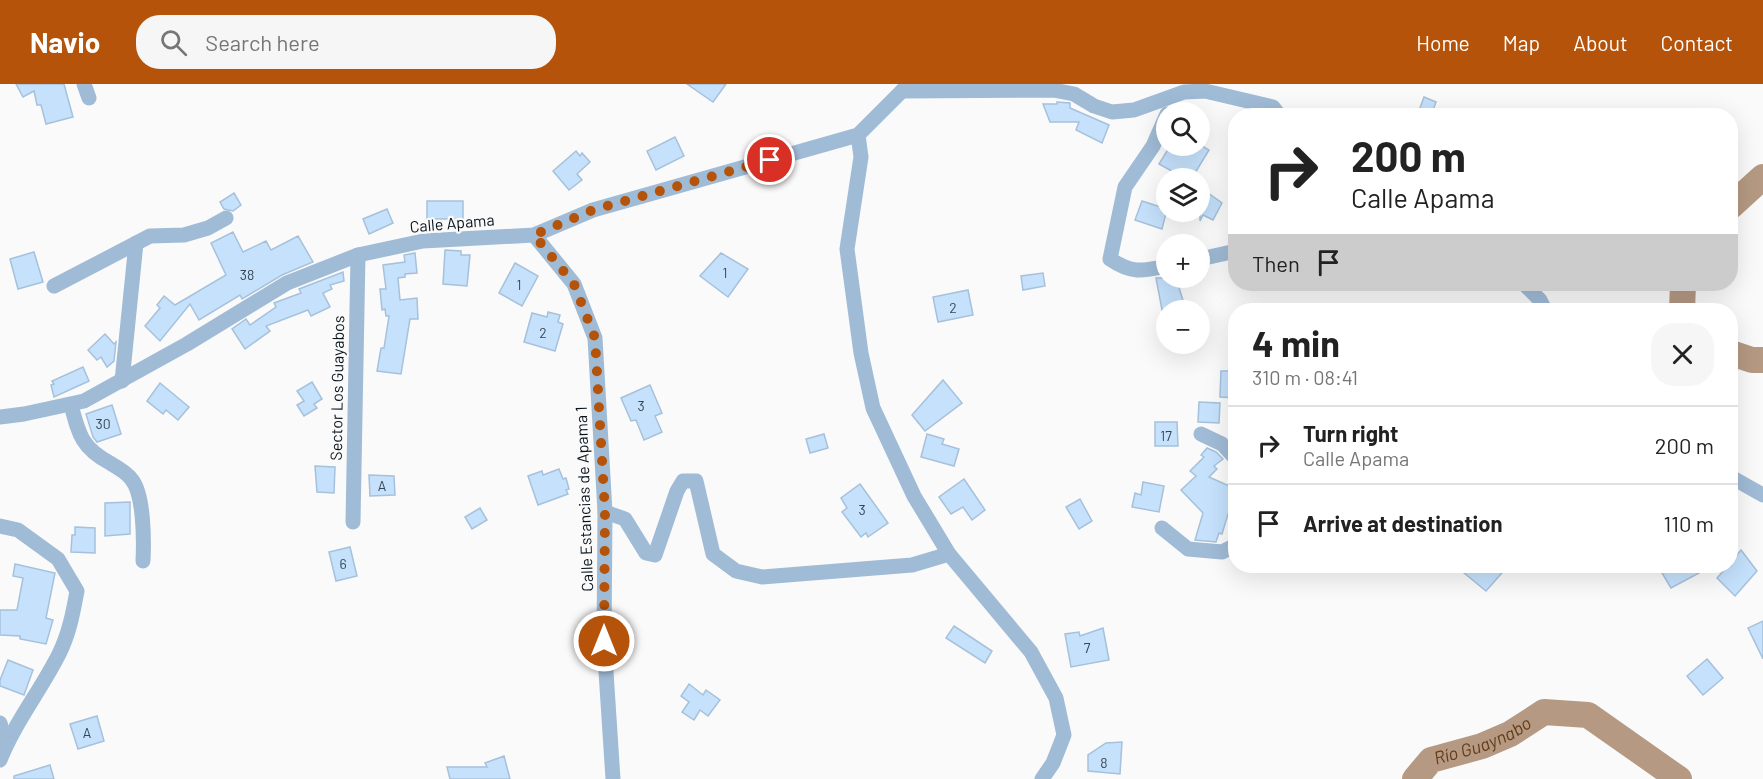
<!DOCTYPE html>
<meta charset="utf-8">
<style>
:root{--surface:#fff;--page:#f6f6f6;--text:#222;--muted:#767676;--line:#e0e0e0;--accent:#b45309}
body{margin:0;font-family:Barlow,sans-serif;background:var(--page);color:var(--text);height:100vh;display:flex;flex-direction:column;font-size:22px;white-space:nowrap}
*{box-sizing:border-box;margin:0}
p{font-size:20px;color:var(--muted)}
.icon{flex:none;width:33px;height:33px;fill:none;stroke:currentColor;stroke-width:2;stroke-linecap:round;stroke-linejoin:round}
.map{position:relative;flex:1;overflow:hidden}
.details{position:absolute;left:1228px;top:219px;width:510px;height:270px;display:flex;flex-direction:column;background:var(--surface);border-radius:24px;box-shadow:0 6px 24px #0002}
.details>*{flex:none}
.top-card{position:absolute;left:1228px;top:24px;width:510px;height:183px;border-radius:24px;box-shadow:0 6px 24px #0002;background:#fff;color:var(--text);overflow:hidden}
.buttons{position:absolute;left:1156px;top:18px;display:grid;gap:12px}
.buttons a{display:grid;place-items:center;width:54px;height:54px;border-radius:50%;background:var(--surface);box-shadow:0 6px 24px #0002;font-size:30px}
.pin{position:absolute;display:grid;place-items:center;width:51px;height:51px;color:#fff;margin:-26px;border:3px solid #fff;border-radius:50%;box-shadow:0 2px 6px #0007}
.me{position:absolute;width:66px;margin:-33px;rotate:0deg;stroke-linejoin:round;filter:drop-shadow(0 0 4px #0008)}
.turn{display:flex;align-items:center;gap:21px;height:126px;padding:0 24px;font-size:27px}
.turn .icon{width:78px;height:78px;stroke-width:2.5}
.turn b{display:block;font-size:42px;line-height:51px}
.then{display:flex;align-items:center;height:57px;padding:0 24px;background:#0003;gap:12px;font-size:22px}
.round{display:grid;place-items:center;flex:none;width:63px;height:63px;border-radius:24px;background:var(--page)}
.summary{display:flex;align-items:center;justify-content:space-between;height:102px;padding:0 24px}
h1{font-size:36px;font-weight:700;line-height:45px}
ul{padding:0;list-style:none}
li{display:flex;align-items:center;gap:18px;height:78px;padding:0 24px;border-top:2px solid var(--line)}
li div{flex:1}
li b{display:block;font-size:22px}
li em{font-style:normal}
header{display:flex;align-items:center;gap:36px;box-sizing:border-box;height:84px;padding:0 30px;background:var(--accent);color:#fff}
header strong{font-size:28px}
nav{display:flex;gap:33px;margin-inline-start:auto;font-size:21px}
.search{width:420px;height:54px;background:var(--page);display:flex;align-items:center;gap:15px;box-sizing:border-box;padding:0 21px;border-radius:24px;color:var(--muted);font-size:22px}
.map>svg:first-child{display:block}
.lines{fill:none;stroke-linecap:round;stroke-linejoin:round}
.river{stroke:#b59983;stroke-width:26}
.building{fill:#c5e1fc;stroke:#a6c1db;stroke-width:1.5}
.street{stroke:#a0bbd6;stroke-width:15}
.route{stroke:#b45309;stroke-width:10;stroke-dasharray:0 18}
.labels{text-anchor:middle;stroke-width:4.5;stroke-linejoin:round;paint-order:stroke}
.number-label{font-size:14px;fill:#384654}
.street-label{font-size:16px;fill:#09131c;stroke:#fafafa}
.water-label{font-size:18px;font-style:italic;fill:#633b17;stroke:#fafafa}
</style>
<header>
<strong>Navio</strong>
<div class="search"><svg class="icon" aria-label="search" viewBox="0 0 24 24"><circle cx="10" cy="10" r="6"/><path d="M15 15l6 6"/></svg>Search here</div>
<nav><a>Home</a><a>Map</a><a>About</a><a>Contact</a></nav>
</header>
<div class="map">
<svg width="1763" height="695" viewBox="0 0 1763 695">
<rect width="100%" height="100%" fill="#fafafa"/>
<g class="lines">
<g class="river">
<path d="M1731,122L1763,93"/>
<path d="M1682,226L1683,200"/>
<path d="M1731,269L1752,276H1763"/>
<path id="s1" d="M1415,695L1431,676L1482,662L1510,650L1544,628L1588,631L1679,695"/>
</g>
</g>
<g class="building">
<path d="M16,0H64L73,33L46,40L41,21H37L34,7L23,13Z"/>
<path d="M687,0H726L713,18Z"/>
<path d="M1424,13L1436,18L1431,32H1417Z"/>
<path d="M1057,18L1070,19V24L1109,41L1102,59L1076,46L1079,38H1050L1043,20H1057Z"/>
<path d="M675,53L684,72L656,86L647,67Z"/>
<path d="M1170,62H1202L1209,66L1192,94H1184L1159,80Z"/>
<path d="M576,67L580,72L582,69L590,78L577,90L582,96L569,106L553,87Z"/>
<path d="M1204,106L1222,119L1213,136L1203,131L1200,137V107L1202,108Z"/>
<path d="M234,109L241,121L233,127L224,125L220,118Z"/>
<rect x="427" y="117" width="36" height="18"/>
<path d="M1142,117L1167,125L1162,145L1135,136Z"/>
<path d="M387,125L393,139L369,150L363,135Z"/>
<path d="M233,148L243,168L266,157L271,166L298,152L313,178L282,191L242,215L240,211L199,236L190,220L160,257L145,242L160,224L157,221L164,212L175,221L226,191L211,159Z"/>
<path d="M445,166L461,167V171H470L467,202L443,200Z"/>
<path d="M34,168L43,198L18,205L10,175Z"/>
<path d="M415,169L417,189L405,190V193L398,194L400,216L417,214L418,235H410L401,290L377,287L381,264H384L389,232H386L385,225L382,226L380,205H386L383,181L405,178L404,171Z"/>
<path d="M721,169L748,185L728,213L700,192Z"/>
<path d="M515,179L538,192L522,222L499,209Z"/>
<path d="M343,188L344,197L330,201L332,205L323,209L330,223L311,232L308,226L266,242L270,247L245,265L232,245L246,235L250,241L276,223L274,219L301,209L299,205Z"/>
<path d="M1043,189L1045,202L1023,206L1021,192Z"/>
<path d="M1156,194H1176L1186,226H1162Z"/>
<path d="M968,206L973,231L938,238L933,213Z"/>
<path d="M548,228L560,231L558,238L563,240L555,267L524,258L532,229L547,233Z"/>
<path d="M105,250L114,260L116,258L114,277L107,283L101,273L97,276L88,266Z"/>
<path d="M83,283L89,297L54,313L51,301L54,300L52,297Z"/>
<path d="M1221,287H1236V314L1220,313Z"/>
<path d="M943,296L962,319L925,347L912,331Z"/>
<path d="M312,298L322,315L314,320L317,324L304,332L297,321L304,317L297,307Z"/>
<path d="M160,299L189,323L178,336L166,326L163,330L147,317Z"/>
<path d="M650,301L662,329L655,332L662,348L644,356L636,336L631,337L621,314Z"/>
<path d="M1199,318L1220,319L1219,339L1198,338Z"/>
<path d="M112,321L121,350L97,358L93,353L86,330Z"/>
<path d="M1155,338H1177L1178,362H1155Z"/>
<path d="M824,350L828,364L810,369L806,355Z"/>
<path d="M927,350L944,355L942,360L959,365L954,382L921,373Z"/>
<path d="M1207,364L1216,368L1223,375L1214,382L1217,385L1209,393L1236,405V433L1228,430L1222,450L1219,449L1216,458L1195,456L1203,429L1181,406L1196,392L1190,387L1204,373L1201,371Z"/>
<path d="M315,382L335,383L334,409L317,408Z"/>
<path d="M559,385L563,395L566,394L569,405L566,406L568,410L538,421L528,392L542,387L543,391Z"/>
<path d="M369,391L394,392L395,411L370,412Z"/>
<path d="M964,395L985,426L972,436L963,423L951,430L939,413Z"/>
<path d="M1143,398L1164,402L1159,428L1132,423L1135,409L1141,411Z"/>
<path d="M860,400L888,439L868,453L866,449L861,453L842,428L847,424L841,414Z"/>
<path d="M1080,415L1092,437L1079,445L1066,423Z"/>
<path d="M130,418V450L105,452V419Z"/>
<path d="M480,424L487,436L472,445L465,433Z"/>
<path d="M75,443L95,444V469L71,468L72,451H75Z"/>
<path d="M350,463L357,492L336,497L329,468Z"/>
<path d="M1731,463L1737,471L1741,466L1757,487L1735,512L1717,494L1728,482H1731Z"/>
<path d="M15,480L55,489L46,534L53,536L46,560L20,555V552L0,551V526H17L23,494L13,492Z"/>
<path d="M1470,482H1508L1486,507L1464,489Z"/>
<path d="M1666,482H1694L1699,489L1671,504L1659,484Z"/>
<path d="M1763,537V575L1748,544Z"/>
<path d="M954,542L992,567L985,579L946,554Z"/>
<path d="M1103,544L1109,576L1071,583L1065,550L1079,548L1080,552Z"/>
<path d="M1707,575L1723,594L1703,611L1687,592Z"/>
<path d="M8,576L33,586L24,611L0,602V596Z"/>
<path d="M689,600L703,611L706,606L720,616L708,632L700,626L694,636L682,628L689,618L681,612Z"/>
<path d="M97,632L104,657L78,665L70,640Z"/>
<path d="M1122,658L1120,690L1088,687V671L1106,659Z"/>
<path d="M504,672L510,695H450L447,683H487L485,679Z"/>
<path d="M50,681L54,695H14V692Z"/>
</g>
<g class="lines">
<g class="street">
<path d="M84,0L89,14"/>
<path d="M902,7L1053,6L1074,10L1094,22L1112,28L1134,26L1184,8L1205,7L1273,23L1280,32"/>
<path d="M1167,30L1153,62L1125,103L1110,175C1132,190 1143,187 1167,182"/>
<path d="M858,51L861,73L847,165L861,269L873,324L914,412L949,470L1031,568L1056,614L1064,651L1053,679L1042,695"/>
<path d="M534,151L574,200L595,254L605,428L604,557L613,695"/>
<path d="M1200,175L1236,167"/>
<path d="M1524,200L1540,216L1545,226"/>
<path d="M54,202L150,152L184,151L208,144L226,134"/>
<path d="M122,297L136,159"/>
<path d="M71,321C79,351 82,364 110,379C117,383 128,389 132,396C144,411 144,457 143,477"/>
<path d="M0,333L24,330L84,317L187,260L287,199L358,171L423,157L534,151L593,126L858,51L909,0"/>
<path d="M1201,350L1222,360L1236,375"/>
<path d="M1731,393L1763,411"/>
<path d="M605,428L625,435L646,469L655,471L677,407L683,397H696L713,470L736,487L762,493L912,481L949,470"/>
<path d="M353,438L358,171"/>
<path d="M0,442L18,446L58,475L77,507C73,529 69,550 59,570C41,606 15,638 0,676"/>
<path d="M1162,444L1188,465L1222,468L1236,461"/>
<path d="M0,639L6,660"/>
</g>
</g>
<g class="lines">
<path class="route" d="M604,557L605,428L595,254L574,200L534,151L593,126L770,76"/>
</g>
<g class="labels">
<g class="number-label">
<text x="725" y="194">1</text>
<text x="247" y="196">38</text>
<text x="519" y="206">1</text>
<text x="953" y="229">2</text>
<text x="543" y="254">2</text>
<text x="641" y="327">3</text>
<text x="103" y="345">30</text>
<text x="1166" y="357">17</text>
<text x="382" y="407">A</text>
<text x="862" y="431">3</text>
<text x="343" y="485">6</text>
<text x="1087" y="569">7</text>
<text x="87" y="654">A</text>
<text x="1104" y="684">8</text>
</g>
<g class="street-label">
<text transform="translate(452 139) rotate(-5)" y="6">Calle Apama</text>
<text transform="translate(337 304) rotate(-89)" y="6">Sector Los Guayabos</text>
<text transform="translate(584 415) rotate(-92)" y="6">Calle Estancias de Apama 1</text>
</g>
<g class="water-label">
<text dy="6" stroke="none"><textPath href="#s1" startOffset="80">Río Guaynabo</textPath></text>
</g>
</g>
</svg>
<div class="buttons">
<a><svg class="icon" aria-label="search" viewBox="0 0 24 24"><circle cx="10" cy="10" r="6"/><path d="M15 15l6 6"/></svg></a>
<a><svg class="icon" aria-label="layers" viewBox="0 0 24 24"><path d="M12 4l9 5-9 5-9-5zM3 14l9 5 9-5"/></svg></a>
<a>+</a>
<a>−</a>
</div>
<div class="pin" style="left:770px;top:76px;background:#d93025"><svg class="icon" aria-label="arrive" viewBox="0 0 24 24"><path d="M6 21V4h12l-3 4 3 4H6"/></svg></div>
<svg class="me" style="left:604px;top:557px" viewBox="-20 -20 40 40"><circle r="17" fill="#b45309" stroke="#fff" stroke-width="3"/><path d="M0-11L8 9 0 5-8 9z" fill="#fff"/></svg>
<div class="top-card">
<div class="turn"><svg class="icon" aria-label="right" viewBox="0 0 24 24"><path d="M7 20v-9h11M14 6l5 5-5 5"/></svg><div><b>200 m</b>Calle Apama</div></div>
<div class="then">Then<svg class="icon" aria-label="arrive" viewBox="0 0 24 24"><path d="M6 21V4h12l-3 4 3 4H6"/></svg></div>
</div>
<section class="details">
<div class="summary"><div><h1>4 min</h1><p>310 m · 08:41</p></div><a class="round"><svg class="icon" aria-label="close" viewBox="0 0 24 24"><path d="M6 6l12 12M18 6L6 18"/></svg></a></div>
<ul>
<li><svg class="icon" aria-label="right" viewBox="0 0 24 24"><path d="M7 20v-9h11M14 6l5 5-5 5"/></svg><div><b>Turn right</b><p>Calle Apama</p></div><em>200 m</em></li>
<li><svg class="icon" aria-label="arrive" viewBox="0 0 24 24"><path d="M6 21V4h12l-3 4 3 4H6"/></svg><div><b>Arrive at destination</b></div><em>110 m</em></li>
</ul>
</section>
</div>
